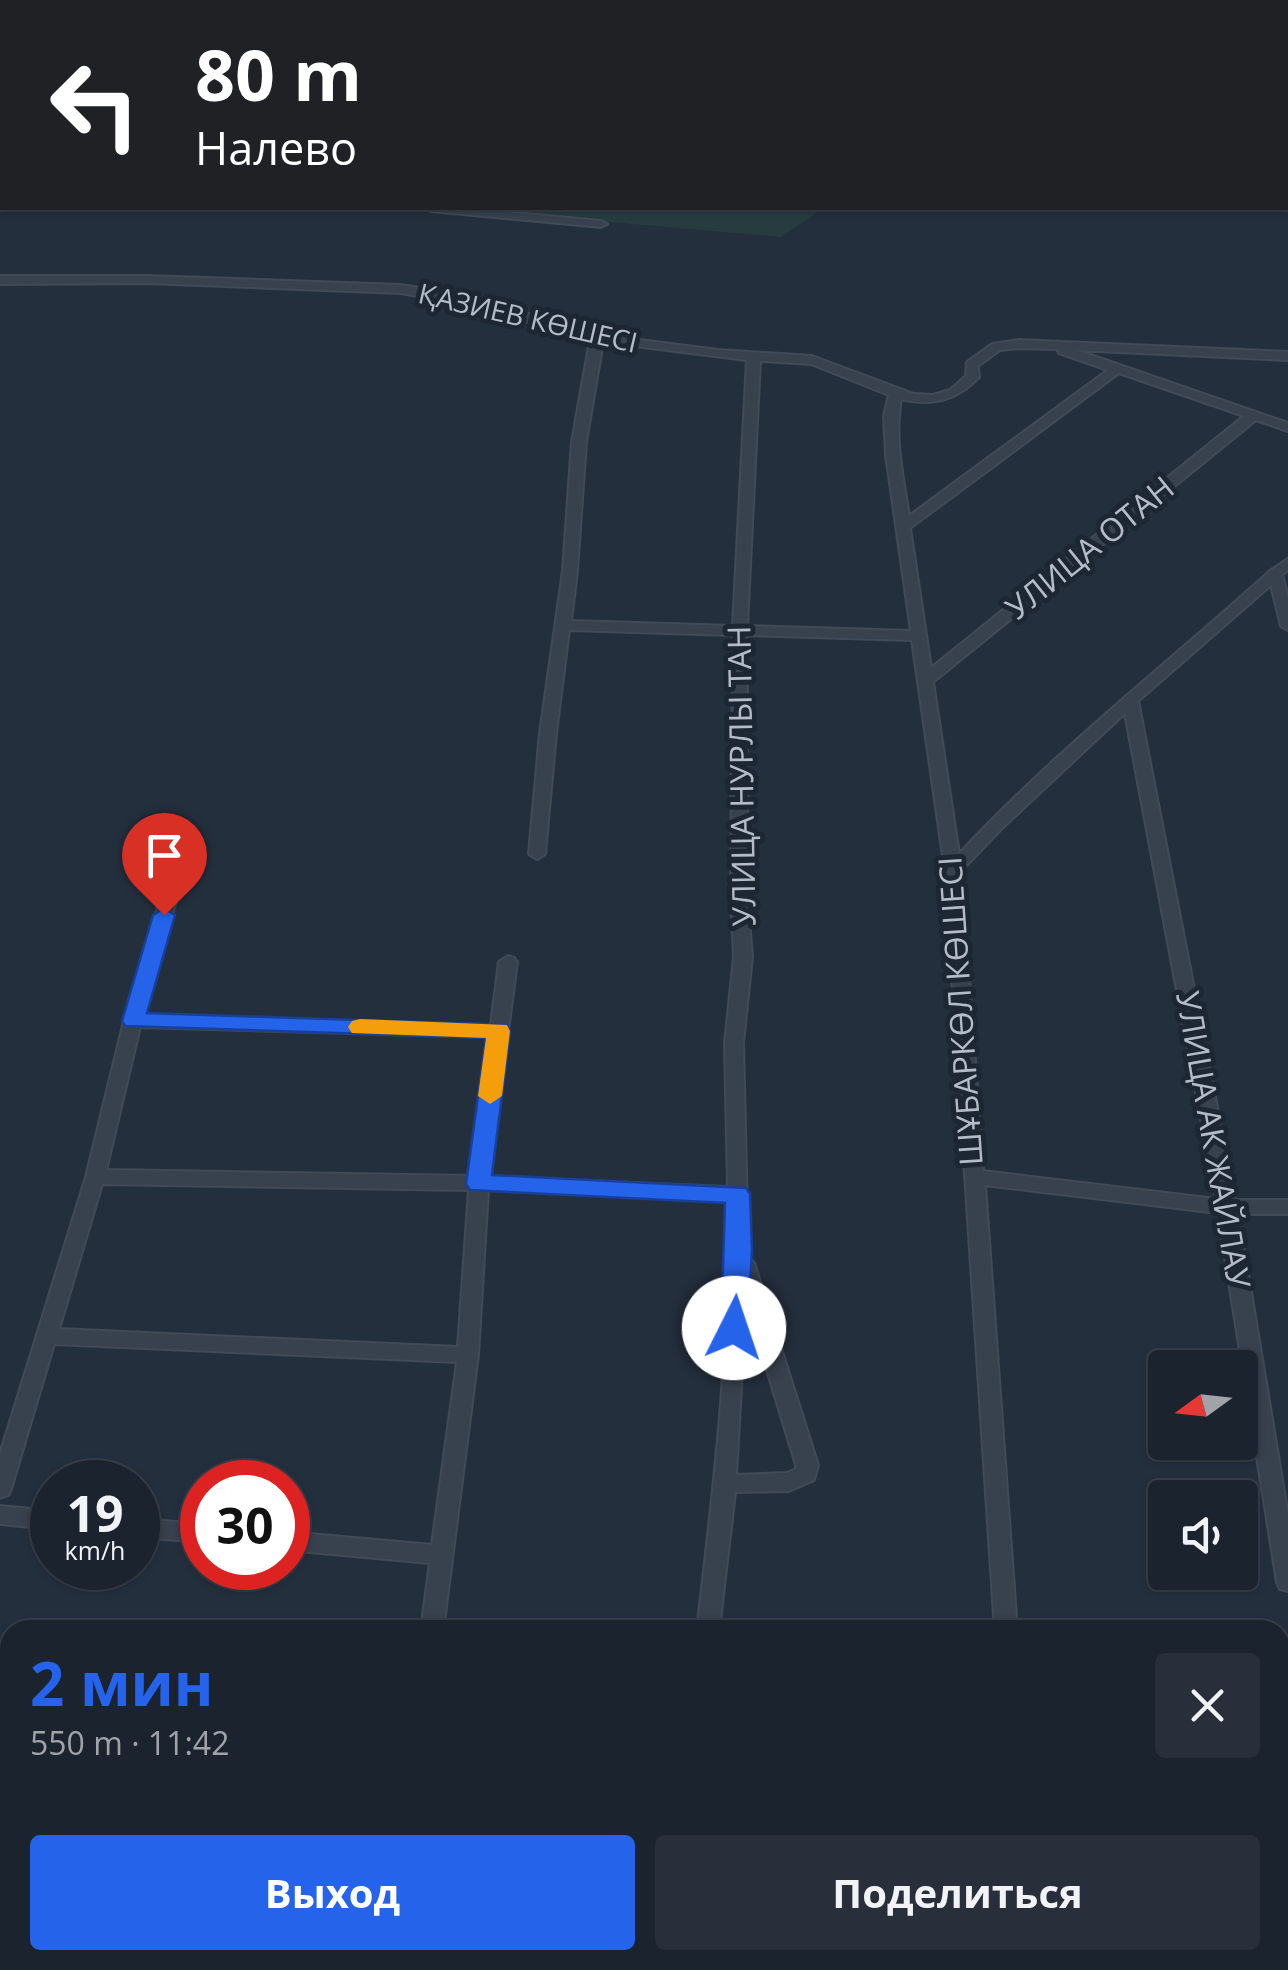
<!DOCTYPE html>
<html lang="ru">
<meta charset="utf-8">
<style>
:root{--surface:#1b232e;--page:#282f3a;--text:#f1f3f6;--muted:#a0a4aa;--line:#39404a;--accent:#2563eb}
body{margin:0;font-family:"Open Sans",sans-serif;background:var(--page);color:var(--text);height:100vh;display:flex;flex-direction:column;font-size:38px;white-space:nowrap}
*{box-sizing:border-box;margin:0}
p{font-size:32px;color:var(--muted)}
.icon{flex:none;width:55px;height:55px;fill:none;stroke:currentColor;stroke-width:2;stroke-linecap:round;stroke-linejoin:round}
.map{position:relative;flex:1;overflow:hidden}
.side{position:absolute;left:0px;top:1620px;width:1290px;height:350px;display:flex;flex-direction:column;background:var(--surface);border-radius:30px 30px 0 0;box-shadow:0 2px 8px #0004,0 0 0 2px var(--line)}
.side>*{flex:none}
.guide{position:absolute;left:0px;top:0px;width:1290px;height:210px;box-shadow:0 2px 8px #0004,0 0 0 2px var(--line);background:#202124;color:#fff;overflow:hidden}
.needle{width:65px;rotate:255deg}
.controls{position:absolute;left:1148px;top:1350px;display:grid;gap:20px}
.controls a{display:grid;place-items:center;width:110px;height:110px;border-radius:10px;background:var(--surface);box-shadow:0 2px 8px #0004,0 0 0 2px var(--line);font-size:50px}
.speed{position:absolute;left:30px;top:1460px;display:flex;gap:20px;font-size:50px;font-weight:700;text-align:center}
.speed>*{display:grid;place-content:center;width:130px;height:130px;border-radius:50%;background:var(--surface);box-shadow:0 2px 8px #0004,0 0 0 2px var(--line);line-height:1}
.speed small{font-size:25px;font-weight:400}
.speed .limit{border:15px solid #d22;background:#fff;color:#111}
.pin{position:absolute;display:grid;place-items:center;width:85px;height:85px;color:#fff;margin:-102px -42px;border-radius:50% 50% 50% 0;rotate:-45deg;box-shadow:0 0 10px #0007}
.pin .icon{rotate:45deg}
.me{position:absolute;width:110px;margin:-55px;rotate:4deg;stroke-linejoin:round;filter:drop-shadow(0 0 8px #0008)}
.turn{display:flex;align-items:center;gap:35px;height:210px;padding:0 30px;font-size:45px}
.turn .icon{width:130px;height:130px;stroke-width:2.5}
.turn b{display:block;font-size:70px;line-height:85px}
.round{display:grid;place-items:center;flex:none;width:105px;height:105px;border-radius:10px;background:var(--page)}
.headline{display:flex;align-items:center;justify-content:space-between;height:170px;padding:0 30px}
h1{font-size:60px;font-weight:700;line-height:75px;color:var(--accent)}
.button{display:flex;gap:20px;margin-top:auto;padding:20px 30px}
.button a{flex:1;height:115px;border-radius:10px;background:var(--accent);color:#fff;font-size:40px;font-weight:700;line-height:115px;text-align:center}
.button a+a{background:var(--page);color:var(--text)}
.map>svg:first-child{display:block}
.green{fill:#263c3f}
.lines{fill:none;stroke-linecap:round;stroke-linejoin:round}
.minor-casing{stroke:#414a57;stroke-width:4}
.major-casing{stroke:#414a57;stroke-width:6}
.minor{fill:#38414e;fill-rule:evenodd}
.major{fill:#56606e;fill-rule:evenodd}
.route{fill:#2563eb;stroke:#184099;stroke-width:2.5}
.slow{fill:#f59e0b}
.labels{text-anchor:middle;stroke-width:10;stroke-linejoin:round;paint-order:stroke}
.far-street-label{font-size:28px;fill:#b4bcc9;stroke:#1d2633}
.street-label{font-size:32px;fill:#b4bcc9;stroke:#1d2633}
</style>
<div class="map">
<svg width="1288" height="1970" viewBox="0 0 1288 1970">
<rect width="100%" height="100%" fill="#242f3e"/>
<g class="green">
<path d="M119,0H1288V23V2Z"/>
<path d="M450,208H824L781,237Z"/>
</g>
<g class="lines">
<defs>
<g id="minor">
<path d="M16,0H27L28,1L15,2Z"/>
<path d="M2,9V15L0,16V10Z"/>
<rect x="0" y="95" width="2" height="6"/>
<path d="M424,208H462L601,221L607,224L601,227L430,211Z"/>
<path d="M0,276H147L401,285L449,293L616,337L718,350L812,356L914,394L933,395L950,390L966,376L967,362L992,344L1019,340L1288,352V360L1076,350L1288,423V431L1256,420L933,682L959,854C1055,751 1166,665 1270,571L1288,559V570L1282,575L1288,597V630L1281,626L1271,585L1138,701L1235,1200H1288V1214H1238L1288,1516V1591L1280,1589L1277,1582L1218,1213L985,1185L1017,1630H995L945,870L912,640L747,635V896L752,957L743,1043L748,1257L754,1263L818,1465L814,1480L789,1491L735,1492L719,1630H697C714,1488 731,1344 728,1201L488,1190L478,1355L443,1630H421L430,1563L288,1550V1532L432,1545L457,1362L54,1344L11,1489L8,1495L0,1498V1454L86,1177L124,1021L178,840H190L192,844L144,1015L491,1025L499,962L508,956L514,958L517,962L489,1177L728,1187L725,1043L734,957L731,896L733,635L569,630L556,733L545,854L537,859L529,854L540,733L563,571L572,442L590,340L469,305L401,293L147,283L0,284ZM603,342L747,360L733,626L571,621L577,571L586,442ZM1019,348L1057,349L1059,353L1108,370L909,516C903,477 894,437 901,399C932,407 957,400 979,377L978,366L1000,350ZM760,361L811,364L889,395L884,416L886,455L911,631L747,626ZM1119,373L1244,416L931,668L910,528ZM1125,713L1216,1199L983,1171L961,871L1001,829ZM140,1027L489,1037L470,1176L106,1170ZM102,1184L469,1190L458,1347L59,1329ZM746,1301L796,1465V1469L787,1473L736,1475Z"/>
<path d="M0,1506L52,1511V1529L0,1524Z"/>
<path d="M138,1519L202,1524V1542L138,1537Z"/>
<path d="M0,1733L10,1734V1754L0,1753Z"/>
<rect x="1280" y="1805" width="8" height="22"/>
<rect x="1280" y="1884" width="8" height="24"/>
<path d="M390,1960H416L414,1970H388Z"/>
<rect x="686" y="1960" width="26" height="10"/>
<rect x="1001" y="1960" width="26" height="10"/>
<rect x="1028" y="1960" width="26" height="10"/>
</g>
<g id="major">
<path d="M0,1753L10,1754V1782L0,1781Z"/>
<path d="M0,1792L10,1793V1821L0,1820Z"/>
<rect x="1280" y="1828" width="8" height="28"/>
<rect x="1280" y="1859" width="8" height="30"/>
</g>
</defs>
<use href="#minor" class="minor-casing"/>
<use href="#major" class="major-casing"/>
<use href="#minor" class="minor"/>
<use href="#major" class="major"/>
</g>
<path class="route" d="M164,908L175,915L147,1013L507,1025L510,1031L492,1175L746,1188L750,1194L752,1250L748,1328L744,1335H725L721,1328L725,1203L470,1190L466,1184L486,1038L125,1026L122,1021L153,915Z"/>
<path class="slow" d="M360,1019L507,1025L510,1031L502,1096L490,1104L478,1096L486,1038L352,1033L348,1027L352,1021Z"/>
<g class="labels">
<g class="far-street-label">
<text transform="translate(528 318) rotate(13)" y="10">ҚАЗИЕВ КӨШЕСІ</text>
</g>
<g class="street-label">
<text transform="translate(1090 548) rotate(-39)" y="11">УЛИЦА ОТАН</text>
<text transform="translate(742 776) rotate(-91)" y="11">УЛИЦА НУРЛЫ ТАН</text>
<text transform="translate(961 1011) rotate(-94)" y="11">ШҰБАРКӨЛ КӨШЕСІ</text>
<text transform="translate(1213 1140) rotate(80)" y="11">УЛИЦА АК ЖАЙЛАУ</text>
</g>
</g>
</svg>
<div class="controls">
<a><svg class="needle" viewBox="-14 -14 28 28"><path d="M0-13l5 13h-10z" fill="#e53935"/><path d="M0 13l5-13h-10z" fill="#a0a4aa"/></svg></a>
<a><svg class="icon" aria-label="sound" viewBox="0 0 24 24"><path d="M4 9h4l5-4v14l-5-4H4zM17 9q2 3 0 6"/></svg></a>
</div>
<div class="speed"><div>19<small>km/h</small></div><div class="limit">30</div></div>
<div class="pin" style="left:164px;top:915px;background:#d93025"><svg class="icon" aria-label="arrive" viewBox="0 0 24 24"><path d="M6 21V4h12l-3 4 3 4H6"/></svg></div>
<svg class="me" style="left:734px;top:1328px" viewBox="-20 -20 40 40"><circle r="19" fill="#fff"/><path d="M0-13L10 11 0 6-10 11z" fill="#2563eb"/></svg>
<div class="guide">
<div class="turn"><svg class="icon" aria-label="left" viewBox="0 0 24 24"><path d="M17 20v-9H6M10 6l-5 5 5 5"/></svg><div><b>80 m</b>Налево</div></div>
</div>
<section class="side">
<div class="headline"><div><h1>2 мин</h1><p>550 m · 11:42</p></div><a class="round"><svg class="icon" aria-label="close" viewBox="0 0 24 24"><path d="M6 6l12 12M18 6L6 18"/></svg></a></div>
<div class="button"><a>Выход</a><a>Поделиться</a></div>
</section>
</div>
